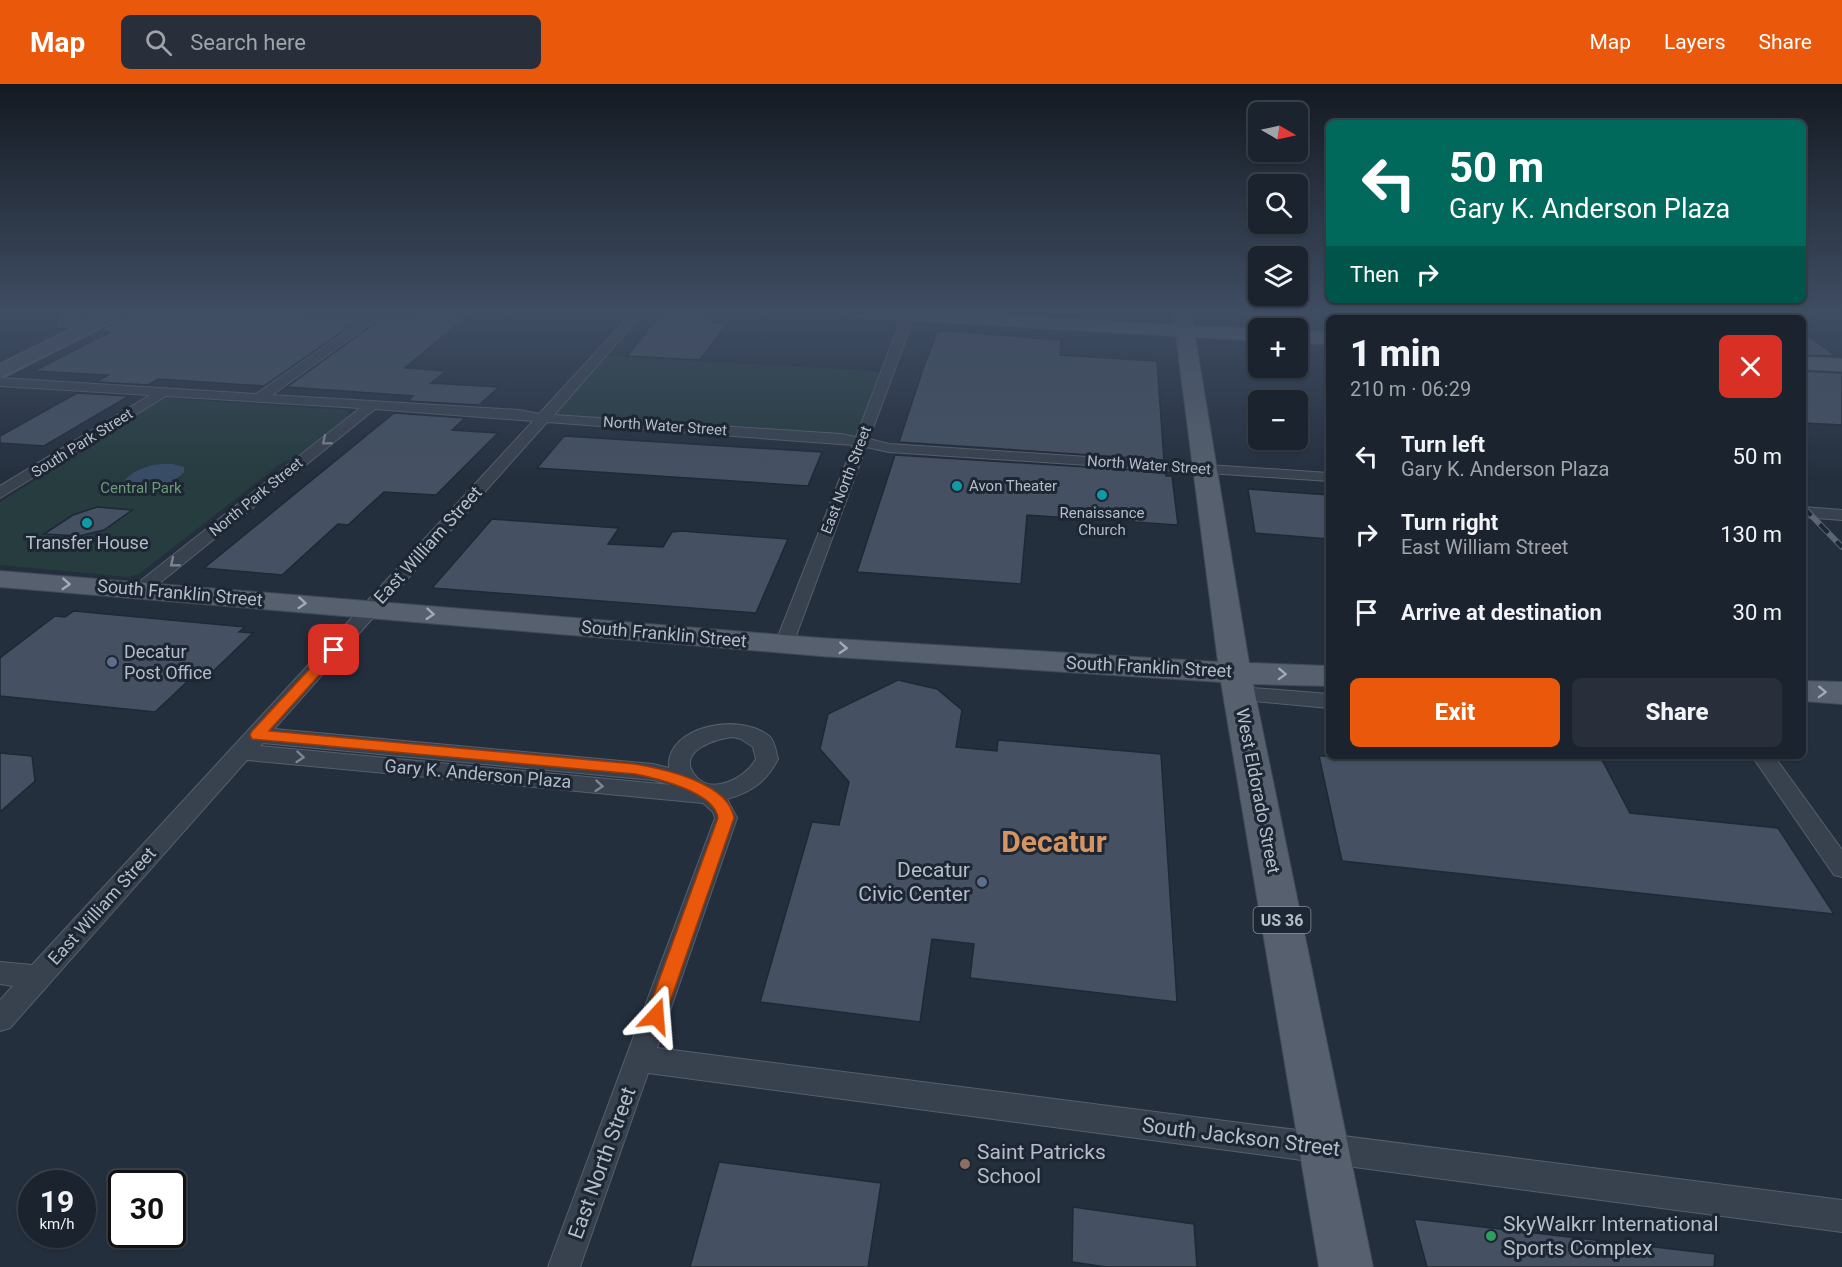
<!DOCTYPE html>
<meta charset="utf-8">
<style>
:root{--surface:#1b232e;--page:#282f3a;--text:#f1f3f6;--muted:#a0a4aa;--line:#39404a;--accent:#ea580c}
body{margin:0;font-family:Roboto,sans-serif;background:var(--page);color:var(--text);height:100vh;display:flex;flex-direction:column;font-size:22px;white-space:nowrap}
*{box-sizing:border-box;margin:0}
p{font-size:20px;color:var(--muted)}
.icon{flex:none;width:33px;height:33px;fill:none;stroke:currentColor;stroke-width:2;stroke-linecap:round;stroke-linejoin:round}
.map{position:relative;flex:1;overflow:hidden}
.side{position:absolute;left:1326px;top:231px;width:480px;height:444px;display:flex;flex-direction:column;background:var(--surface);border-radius:9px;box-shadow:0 2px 4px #0004,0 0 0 2px var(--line)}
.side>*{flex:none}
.banner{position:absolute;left:1326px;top:36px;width:480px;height:183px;border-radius:9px;box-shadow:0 2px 4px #0004,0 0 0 2px var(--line);background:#00695c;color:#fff;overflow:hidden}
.needle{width:39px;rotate:99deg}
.buttons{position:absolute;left:1248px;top:18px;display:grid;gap:12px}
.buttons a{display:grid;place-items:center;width:60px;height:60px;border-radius:9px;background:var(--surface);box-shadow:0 2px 4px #0004,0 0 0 2px var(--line);font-size:30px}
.speed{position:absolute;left:18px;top:1086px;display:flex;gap:12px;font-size:30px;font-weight:700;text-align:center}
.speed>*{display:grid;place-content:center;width:78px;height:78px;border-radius:50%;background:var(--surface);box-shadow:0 2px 4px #0004,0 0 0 2px var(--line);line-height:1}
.speed small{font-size:15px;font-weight:400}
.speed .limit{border:3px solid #111;border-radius:9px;background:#fff;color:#111}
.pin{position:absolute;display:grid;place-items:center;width:51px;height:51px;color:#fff;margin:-26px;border-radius:12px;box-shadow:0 3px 9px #0006}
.me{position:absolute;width:66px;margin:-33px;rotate:19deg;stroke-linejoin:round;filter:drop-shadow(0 0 4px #0008)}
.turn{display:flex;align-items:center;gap:21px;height:126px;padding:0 24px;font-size:27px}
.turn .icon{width:78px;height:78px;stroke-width:2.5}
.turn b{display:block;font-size:42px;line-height:51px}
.then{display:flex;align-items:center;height:57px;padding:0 24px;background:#0003;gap:12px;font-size:22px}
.round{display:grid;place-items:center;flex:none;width:63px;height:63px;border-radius:9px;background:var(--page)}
.headline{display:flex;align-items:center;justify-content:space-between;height:102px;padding:0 24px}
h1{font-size:36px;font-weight:800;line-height:45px}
.action{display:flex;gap:12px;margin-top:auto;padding:12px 24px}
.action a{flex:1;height:69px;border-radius:9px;background:var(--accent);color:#fff;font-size:24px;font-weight:800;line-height:69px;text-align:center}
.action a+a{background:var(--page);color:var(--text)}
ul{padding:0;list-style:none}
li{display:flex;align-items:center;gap:18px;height:78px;padding:0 24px}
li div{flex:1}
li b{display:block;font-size:22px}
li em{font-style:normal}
header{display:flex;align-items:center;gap:36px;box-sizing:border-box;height:84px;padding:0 30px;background:var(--accent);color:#fff}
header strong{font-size:28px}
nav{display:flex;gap:33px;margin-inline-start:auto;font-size:21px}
.search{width:420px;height:54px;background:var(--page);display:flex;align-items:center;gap:15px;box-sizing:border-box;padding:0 21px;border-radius:9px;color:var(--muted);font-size:22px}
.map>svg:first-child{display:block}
.green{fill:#263c3f}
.water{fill:#394c67}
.building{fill:#455162;stroke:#1f2835;stroke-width:1.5}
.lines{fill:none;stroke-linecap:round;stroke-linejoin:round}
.street-casing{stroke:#565f6c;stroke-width:2}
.secondary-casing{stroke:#565f6c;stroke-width:4}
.primary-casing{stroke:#414a57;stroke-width:2}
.street{fill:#38414e;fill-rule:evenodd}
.secondary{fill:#465061;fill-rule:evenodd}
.primary{fill:#56606e;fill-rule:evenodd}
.rail-far1-casing{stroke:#5a6575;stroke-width:4.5}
.rail-casing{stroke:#5a6575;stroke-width:6}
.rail-far1{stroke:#1d2633;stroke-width:3;stroke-dasharray:9;stroke-linecap:butt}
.rail{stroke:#1d2633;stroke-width:4;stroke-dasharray:12;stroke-linecap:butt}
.oneway{stroke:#7c8592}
.oneway2{stroke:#a1aab7}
.route{fill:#ea580c;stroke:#983908;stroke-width:1.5}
.culture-dot{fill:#0f9aa8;stroke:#1d2633;stroke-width:2}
.service-dot{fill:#5c6f8a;stroke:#1d2633;stroke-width:2}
.education-dot{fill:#8d6e63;stroke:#1d2633;stroke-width:2}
.leisure-dot{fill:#2e9e5b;stroke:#1d2633;stroke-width:2}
.labels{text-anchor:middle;stroke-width:6;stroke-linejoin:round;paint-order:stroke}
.far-street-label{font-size:15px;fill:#b4bcc9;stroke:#1d2633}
.far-poi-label{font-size:15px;fill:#b4bcc9;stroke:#1d2633;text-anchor:start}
.far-park-label{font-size:15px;fill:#6b9a76;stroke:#1d2633}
.shield{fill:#1d2633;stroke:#878f9c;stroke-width:1.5}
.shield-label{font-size:16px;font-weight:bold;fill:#b4bcc9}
.poi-label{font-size:18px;fill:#b4bcc9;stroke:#1d2633}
.street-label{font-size:18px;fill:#b4bcc9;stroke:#1d2633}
.near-poi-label{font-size:21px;fill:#b4bcc9;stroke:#1d2633;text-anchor:start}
.near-street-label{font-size:21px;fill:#b4bcc9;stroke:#1d2633}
.town-label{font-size:30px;font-weight:bold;fill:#d59563;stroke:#1d2633}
</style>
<header>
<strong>Map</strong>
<div class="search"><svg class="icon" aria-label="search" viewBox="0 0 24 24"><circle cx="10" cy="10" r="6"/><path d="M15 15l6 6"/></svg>Search here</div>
<nav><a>Map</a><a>Layers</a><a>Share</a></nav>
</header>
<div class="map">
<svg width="1842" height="1183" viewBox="0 0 1842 1183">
<rect width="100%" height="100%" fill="#242f3e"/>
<g class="green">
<path d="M599,271L887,288L860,358L541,334Z"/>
<path d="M170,314L345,326L349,328L346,333L295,374L283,378L139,490L128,493L0,481V418L87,364L88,358L156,317Z"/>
</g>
<path class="water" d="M173,380L184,383V388C172,402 142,411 125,401V396C137,383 156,379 173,380Z"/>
<g class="building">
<path d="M58,228H100L68,245L57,244Z"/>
<path d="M129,228H276L363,233L264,302L158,295L148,301L96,298L108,291L34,287L110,248L99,247L126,233Z"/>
<path d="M413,228H472L405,284L446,287L431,299L499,303L479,321L408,317L413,312L287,303L382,234L403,235Z"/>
<path d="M662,228L720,230L713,239L727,240L700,276L627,272Z"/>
<path d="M949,247L1061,256L1060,271L1157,277L1164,376L899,358L923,285L937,248Z"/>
<path d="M1803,248L1836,272L1803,271Z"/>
<path d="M1803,287L1842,289V341L1803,339Z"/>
<path d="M77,309L129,312L44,362L0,359V352Z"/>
<path d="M394,329L465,334L452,346L498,349L436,411L384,408L348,441L338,440L282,491L204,484Z"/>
<path d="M564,352L822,368L808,402L537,384Z"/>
<path d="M895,371L1166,388V392H1172L1178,441L1027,431L1021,500L857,488Z"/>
<path d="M1248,405L1329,411V455L1255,449Z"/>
<path d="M97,423L132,426L104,446L79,452L44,450L73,431Z"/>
<path d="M492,435L619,444L608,460L663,463L672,448L681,447L788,455L756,529L432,504Z"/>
<path d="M74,527L245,543L239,548L253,549L202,598L188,597L155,628L0,612V574L55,532L65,533Z"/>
<path d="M898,596L937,605L962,626L956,663L997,667L998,656L1161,670L1177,918L970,894L974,860L932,855L920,938L760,918L812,738L839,741L849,698L820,665L828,630Z"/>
<path d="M0,669L32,672L35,697L0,728Z"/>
<path d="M1319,672H1600L1630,729L1778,744L1834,830L1342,777Z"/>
<path d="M719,1078L881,1099L868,1183H690Z"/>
<path d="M1073,1123L1194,1140L1197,1183H1107L1072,1178Z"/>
<path d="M1414,1135L1715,1170L1714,1183H1427Z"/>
</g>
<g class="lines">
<defs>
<g id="street">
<path d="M374,228H387L272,311L519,326L539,330L633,228H644L554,331L841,350L856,353L904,228H916L869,355L889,360L1329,389V397L889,368L866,363L793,560L791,564H777L775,560L853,361L547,338L274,645L653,680L669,684C665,642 741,627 770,653C775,658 776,668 778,675C766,698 752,708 727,715L737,734L657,964L1842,1116V1148L648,989L580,1183H548L715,734L713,728L703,719L247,676L10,944L0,947V916L13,902L0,900V878L32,881L533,337L375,325L146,510H134L131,506L134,502L360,324L166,312L0,414V402L150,311L0,302V294L256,310ZM733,653L741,655L753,663L756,675C746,694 710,713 694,690C677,667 717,654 733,653ZM263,659L653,696L671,701L260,662Z"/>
<path d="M1449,228H1460L1464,234H1452Z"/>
<path d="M1803,423L1842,426V436L1803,433Z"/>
<path d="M1240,603L1329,610V624L1233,615L1230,610L1233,605Z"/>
<path d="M1752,672H1774L1842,766V793L1834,791Z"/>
</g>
<path id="secondary" d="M106,228H127L125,231L0,294V281Z"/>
<g id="primary">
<path d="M840,228H953L1175,241L1173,228H1191L1193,242L1258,245V257L1195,253L1249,579L1329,582V602L1253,600L1373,1183H1319L1221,598L820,572L0,503V487L820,554L1218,578L1176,252L849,233L843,232Z"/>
<path d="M1298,247L1329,248V260L1298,259Z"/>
<path d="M1803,273L1842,275V287L1803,285Z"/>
<path d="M1803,597L1842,598V620L1803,617Z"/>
</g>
</defs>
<use href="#street" class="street-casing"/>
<use href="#secondary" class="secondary-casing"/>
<use href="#primary" class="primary-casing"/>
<use href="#street" class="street"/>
<use href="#secondary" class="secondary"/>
<use href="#primary" class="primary"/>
<defs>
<path id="rail-far1" d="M1618,228L1624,234"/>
<path id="rail" d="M1803,423L1842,463"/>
</defs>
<use href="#rail-far1" class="rail-far1-casing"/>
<use href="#rail" class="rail-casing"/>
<use href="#rail-far1" class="rail-far1"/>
<use href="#rail" class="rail"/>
</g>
<defs><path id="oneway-chevron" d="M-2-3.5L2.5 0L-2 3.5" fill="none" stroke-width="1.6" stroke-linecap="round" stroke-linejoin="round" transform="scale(1.5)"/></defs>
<g class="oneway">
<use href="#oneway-chevron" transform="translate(326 357) rotate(141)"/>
<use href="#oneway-chevron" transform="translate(174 479) rotate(141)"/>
<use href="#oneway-chevron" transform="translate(300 673) rotate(5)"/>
<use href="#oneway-chevron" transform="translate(599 702) rotate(5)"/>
</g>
<g class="oneway2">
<use href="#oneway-chevron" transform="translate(66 500) rotate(4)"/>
<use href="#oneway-chevron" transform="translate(302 519) rotate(5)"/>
<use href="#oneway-chevron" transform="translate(430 530) rotate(5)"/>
<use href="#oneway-chevron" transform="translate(843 564) rotate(4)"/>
<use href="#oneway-chevron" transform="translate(1282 590) rotate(2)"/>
<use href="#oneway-chevron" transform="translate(1822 608) rotate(2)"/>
</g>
<linearGradient id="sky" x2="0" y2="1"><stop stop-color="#141a22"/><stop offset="0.58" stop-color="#3f4d63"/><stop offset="1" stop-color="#3f4d63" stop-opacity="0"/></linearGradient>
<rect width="1842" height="394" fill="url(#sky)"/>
<path class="route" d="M334,562L339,563L341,566L339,569L269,647L635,680C664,685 729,699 734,734L663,938L656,941L649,938L646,932L718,734C715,708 656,694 635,690L252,655L250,651L252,647L330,563Z"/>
<g class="culture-dot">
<circle cx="957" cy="402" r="6"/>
<circle cx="1102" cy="411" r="6"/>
<circle cx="87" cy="439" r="6"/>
</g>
<g class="service-dot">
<circle cx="112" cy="578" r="6"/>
<circle cx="982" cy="798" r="6"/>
</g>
<circle class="education-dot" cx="965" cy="1080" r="6"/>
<circle class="leisure-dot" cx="1491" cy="1152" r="6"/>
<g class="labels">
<g class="far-street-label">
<text transform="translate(665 342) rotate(4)" y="5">North Water Street</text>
<text transform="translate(82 359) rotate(-32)" y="5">South Park Street</text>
<text transform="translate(1149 381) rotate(4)" y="5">North Water Street</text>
<text transform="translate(846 396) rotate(-69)" y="5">East North Street</text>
<text transform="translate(256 413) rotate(-39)" y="5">North Park Street</text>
</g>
<g class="far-poi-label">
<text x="969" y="407">Avon Theater</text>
<text x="1102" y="434" text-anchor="middle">Renaissance<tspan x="1102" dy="17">Church</tspan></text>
</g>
<g class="far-park-label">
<text x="141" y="409">Central Park</text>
</g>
<rect class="shield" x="1253.5" y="823" width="57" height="26" rx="4.5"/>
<g class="shield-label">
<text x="1282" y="842">US 36</text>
</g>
<g class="poi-label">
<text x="87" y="465">Transfer House</text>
<text x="124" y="574" text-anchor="start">Decatur<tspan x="124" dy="21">Post Office</tspan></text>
</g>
<g class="street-label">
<text transform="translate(428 461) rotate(-48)" y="6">East William Street</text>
<text transform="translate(180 509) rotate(5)" y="6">South Franklin Street</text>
<text transform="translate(664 550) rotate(5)" y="6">South Franklin Street</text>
<text transform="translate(1149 583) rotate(3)" y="6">South Franklin Street</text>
<text transform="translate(478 690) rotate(5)" y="6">Gary K. Anderson Plaza</text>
<text transform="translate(1258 707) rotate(79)" y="6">West Eldorado Street</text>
<text transform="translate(102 822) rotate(-48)" y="6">East William Street</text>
</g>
<g class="near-poi-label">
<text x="970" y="793" text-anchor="end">Decatur<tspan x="970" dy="24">Civic Center</tspan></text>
<text x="977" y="1075">Saint Patricks<tspan x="977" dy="24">School</tspan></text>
<text x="1503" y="1147">SkyWalkrr International<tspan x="1503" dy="24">Sports Complex</tspan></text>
</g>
<g class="near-street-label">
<text transform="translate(1241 1053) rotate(7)" y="7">South Jackson Street</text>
<text transform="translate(602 1079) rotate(-70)" y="7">East North Street</text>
</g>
<g class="town-label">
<text x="1054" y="768">Decatur</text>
</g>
</g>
</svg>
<div class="buttons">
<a><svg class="needle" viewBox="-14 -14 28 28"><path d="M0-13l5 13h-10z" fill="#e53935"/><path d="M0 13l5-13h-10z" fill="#a0a4aa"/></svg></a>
<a><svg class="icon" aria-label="search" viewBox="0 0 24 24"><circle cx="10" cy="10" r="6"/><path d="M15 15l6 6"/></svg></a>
<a><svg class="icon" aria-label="layers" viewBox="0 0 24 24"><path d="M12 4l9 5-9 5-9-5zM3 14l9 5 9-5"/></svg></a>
<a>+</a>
<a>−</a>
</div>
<div class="speed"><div>19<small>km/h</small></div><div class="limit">30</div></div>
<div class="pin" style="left:334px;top:566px;background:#d93025"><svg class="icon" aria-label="arrive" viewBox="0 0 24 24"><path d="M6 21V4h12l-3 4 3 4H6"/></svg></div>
<svg class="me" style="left:656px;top:932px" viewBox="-20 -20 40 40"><path d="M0-17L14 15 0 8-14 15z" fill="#ea580c" stroke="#fff" stroke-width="4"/></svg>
<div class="banner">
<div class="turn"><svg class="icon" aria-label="left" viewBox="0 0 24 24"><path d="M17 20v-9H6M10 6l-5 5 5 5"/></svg><div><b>50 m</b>Gary K. Anderson Plaza</div></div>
<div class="then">Then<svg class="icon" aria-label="right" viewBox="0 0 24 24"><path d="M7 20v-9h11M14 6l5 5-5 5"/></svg></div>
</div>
<section class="side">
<div class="headline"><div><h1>1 min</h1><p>210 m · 06:29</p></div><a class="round" style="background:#d93025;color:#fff"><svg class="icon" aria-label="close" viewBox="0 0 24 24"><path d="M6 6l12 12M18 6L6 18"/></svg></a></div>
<ul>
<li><svg class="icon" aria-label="left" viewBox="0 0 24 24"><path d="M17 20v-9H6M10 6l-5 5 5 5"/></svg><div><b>Turn left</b><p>Gary K. Anderson Plaza</p></div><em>50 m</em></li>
<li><svg class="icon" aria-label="right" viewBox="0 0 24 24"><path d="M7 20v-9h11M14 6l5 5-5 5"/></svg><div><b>Turn right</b><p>East William Street</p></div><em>130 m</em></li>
<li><svg class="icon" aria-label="arrive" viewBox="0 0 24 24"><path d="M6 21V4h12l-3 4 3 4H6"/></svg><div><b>Arrive at destination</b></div><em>30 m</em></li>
</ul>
<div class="action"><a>Exit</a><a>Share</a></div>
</section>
</div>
